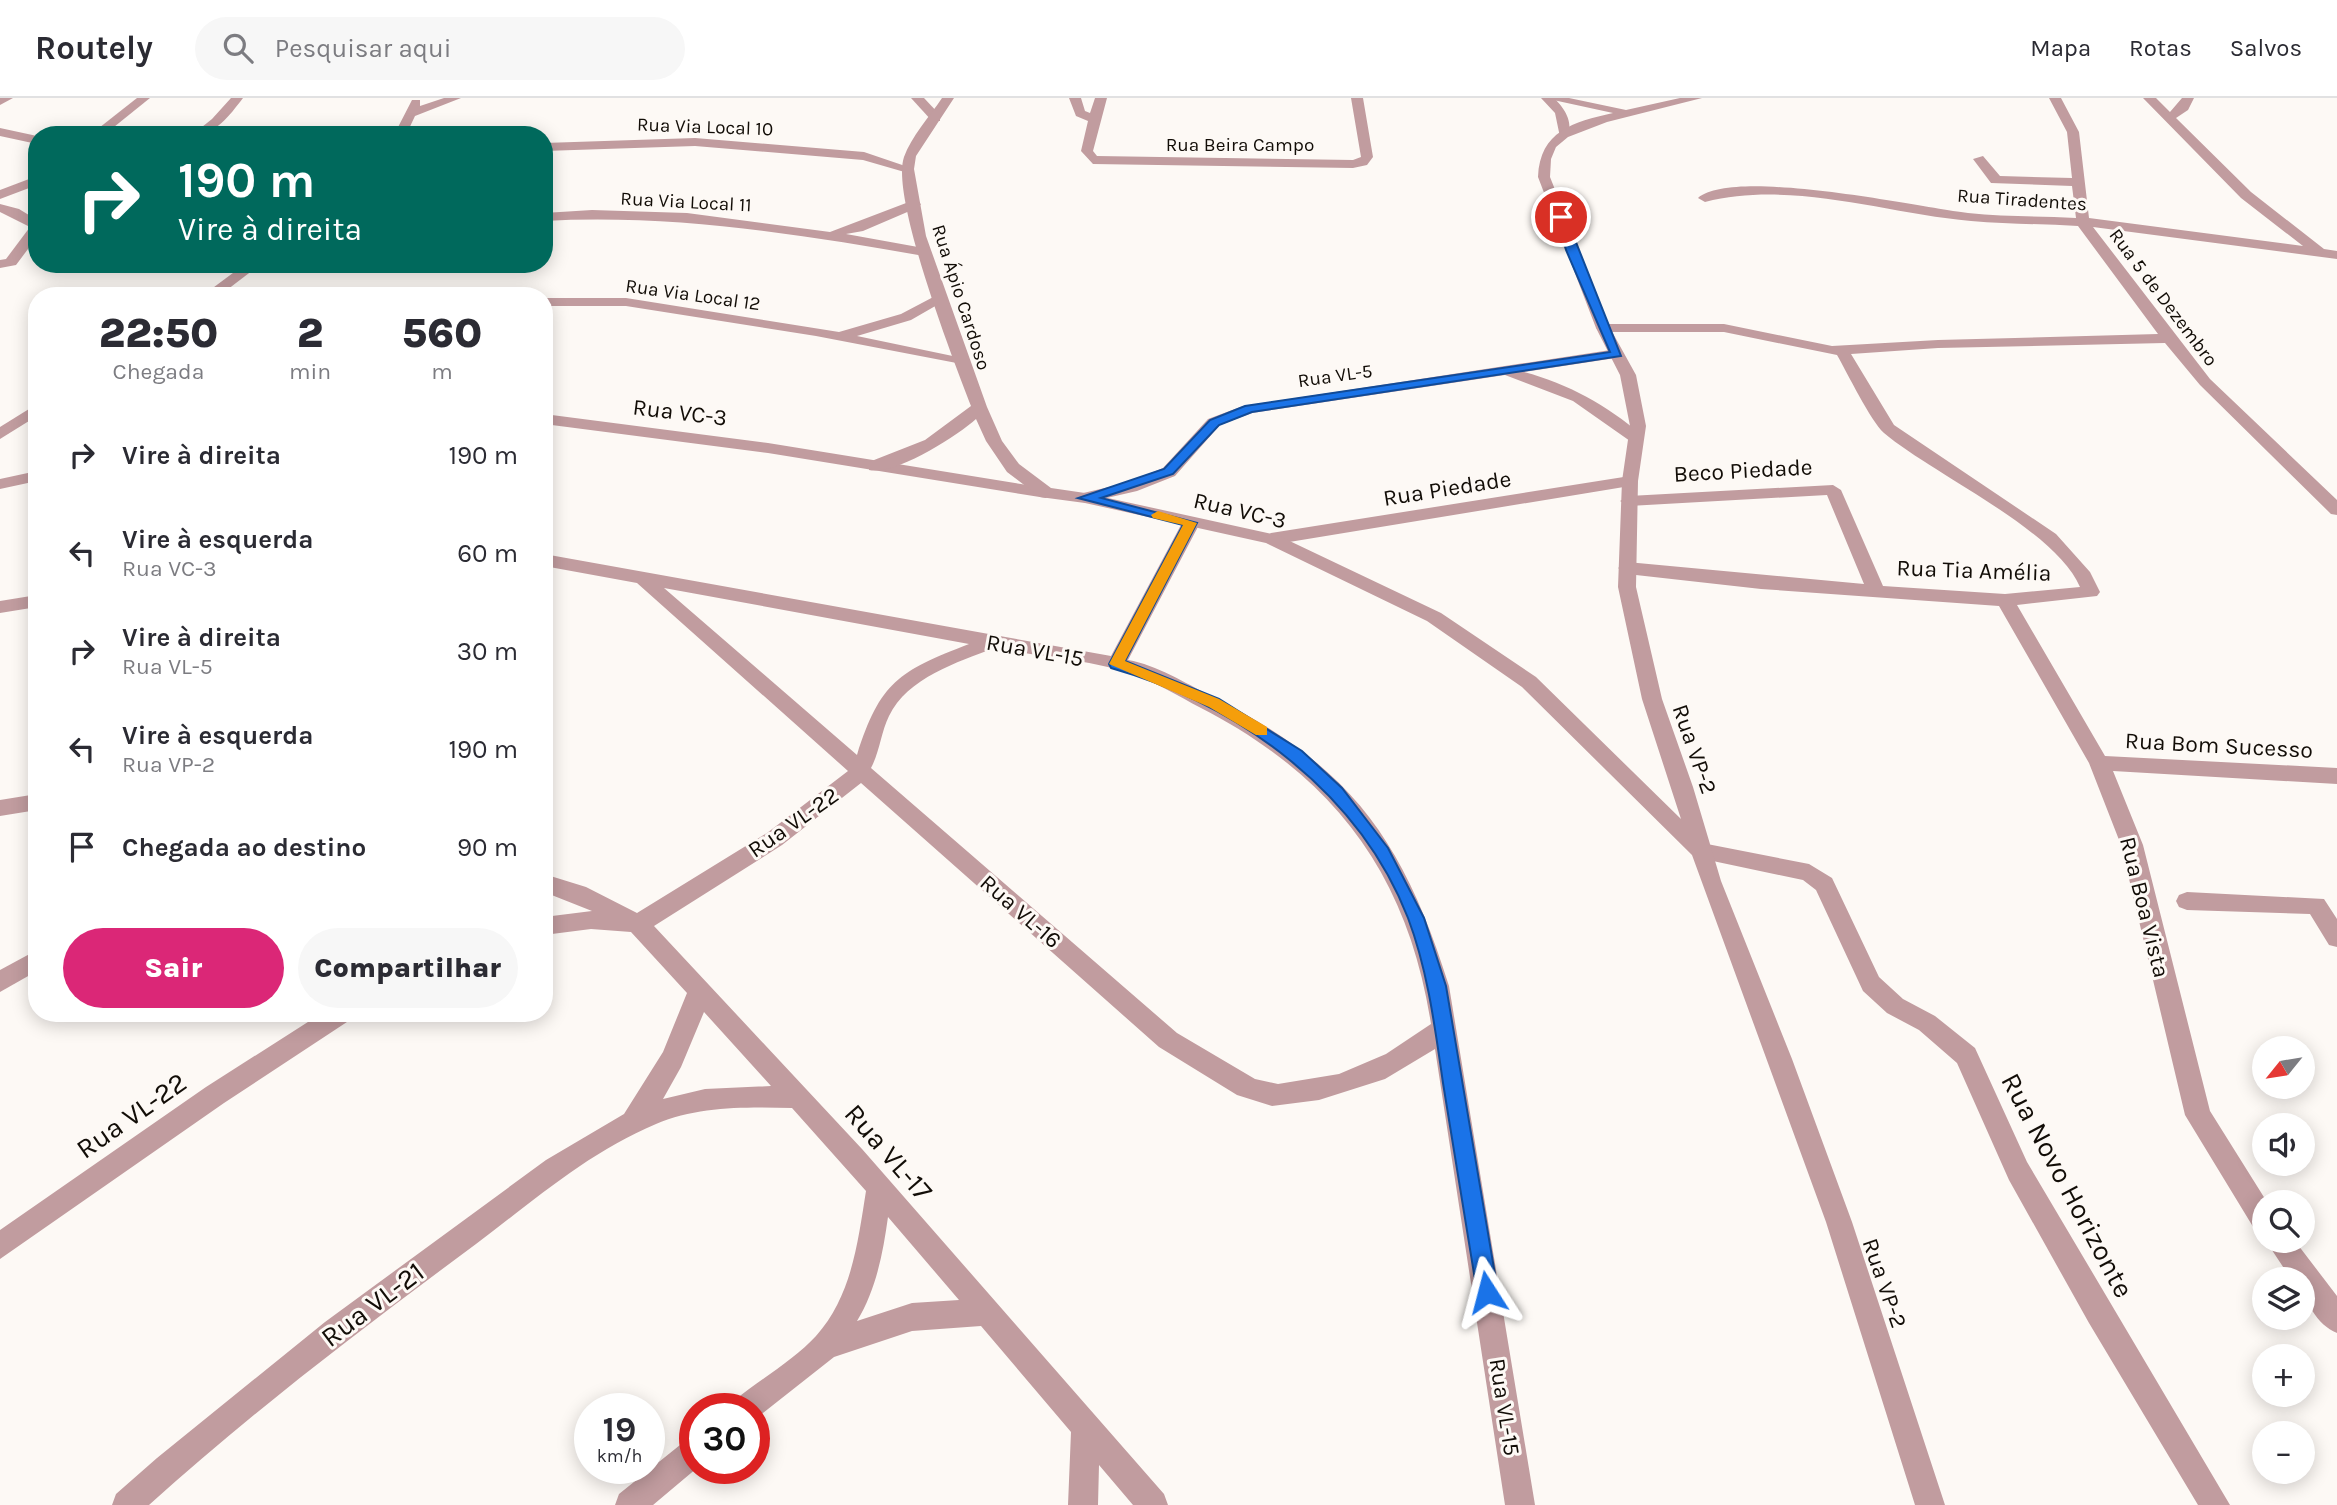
<!DOCTYPE html>
<html lang="pt">
<meta charset="utf-8">
<style>
:root{--surface:#fff;--page:#f7f7f7;--text:#2b2b33;--muted:#7c7c81;--line:#e1e1e2;--accent:#db2777}
body{margin:0;font-family:Karla,sans-serif;background:var(--page);color:var(--text);height:100vh;display:flex;flex-direction:column;font-size:26px;white-space:nowrap}
*{box-sizing:border-box;margin:0}
p{font-size:23px;color:var(--muted)}
.icon{flex:none;width:38px;height:38px;fill:none;stroke:currentColor;stroke-width:2;stroke-linecap:round;stroke-linejoin:round}
.map{position:relative;flex:1;overflow:hidden}
.details{position:absolute;left:28px;top:189px;width:525px;height:735px;display:flex;flex-direction:column;background:var(--surface);border-radius:28px;box-shadow:0 4px 18px #0003}
.details>*{flex:none}
.guide{position:absolute;left:28px;top:28px;width:525px;height:147px;border-radius:28px;box-shadow:0 4px 18px #0003;background:#00695c;color:#fff;overflow:hidden}
.needle{width:46px;rotate:240deg}
.controls{position:absolute;left:2252px;top:938px;display:grid;gap:14px}
.controls a{display:grid;place-items:center;width:63px;height:63px;border-radius:50%;background:var(--surface);box-shadow:0 4px 18px #0003;font-size:35px}
.speed{position:absolute;left:574px;top:1295px;display:flex;gap:14px;font-size:35px;font-weight:700;text-align:center}
.speed>*{display:grid;place-content:center;width:91px;height:91px;border-radius:50%;background:var(--surface);box-shadow:0 4px 18px #0003;line-height:1}
.speed small{font-size:18px;font-weight:400}
.speed .limit{border:10px solid #d22;background:#fff;color:#111}
.pin{position:absolute;display:grid;place-items:center;width:60px;height:60px;color:#fff;margin:-30px;border:4px solid #fff;border-radius:50%;box-shadow:0 2px 7px #0007}
.me{position:absolute;width:77px;margin:-38px;rotate:351deg;stroke-linejoin:round;filter:drop-shadow(0 0 5px #0008)}
.turn{display:flex;align-items:center;gap:24px;height:147px;padding:0 35px;font-size:32px}
.turn .icon{width:91px;height:91px;stroke-width:2.5}
.turn b{display:block;font-size:49px;line-height:60px}
.eta{display:flex;justify-content:space-evenly;align-items:center;height:119px;text-align:center}
.eta b{font-size:42px;font-weight:800;line-height:49px}
.primary-button{display:flex;gap:14px;margin-top:auto;padding:14px 35px}
.primary-button a{flex:1;height:80px;border-radius:42px;background:var(--accent);color:#fff;font-size:28px;font-weight:800;line-height:80px;text-align:center}
.primary-button a+a{background:var(--page);color:var(--text)}
ul{padding:0;list-style:none}
li{display:flex;align-items:center;gap:21px;height:98px;padding:0 35px}
li div{flex:1}
li b{display:block;font-size:26px}
li em{font-style:normal}
header{display:flex;align-items:center;gap:42px;box-sizing:border-box;height:98px;padding:0 35px;background:var(--surface);border-bottom:2px solid var(--line)}
header strong{font-size:33px}
nav{display:flex;gap:38px;margin-inline-start:auto;font-size:24px}
.search{width:490px;height:63px;background:var(--page);display:flex;align-items:center;gap:18px;box-sizing:border-box;padding:0 24px;border-radius:38px;color:var(--muted);font-size:26px}
.map>svg:first-child{display:block}
.lines{fill:none;stroke-linecap:round;stroke-linejoin:round}
.minor{fill:#c19c9f;fill-rule:evenodd}
.tertiary{fill:#c19c9f;fill-rule:evenodd}
.route{fill:#1a73e8;stroke:#114b97;stroke-width:2}
.slow{fill:#f59e0b}
.labels{text-anchor:middle;stroke-width:6;stroke-linejoin:round;paint-order:stroke}
.far-street-label{font-size:19px;fill:#120d07;stroke:#fdf9f5}
.street-label{font-size:23px;fill:#120d07;stroke:#fdf9f5}
.near-street-label{font-size:28px;fill:#120d07;stroke:#fdf9f5}
</style>
<header>
<strong>Routely</strong>
<div class="search"><svg class="icon" aria-label="search" viewBox="0 0 24 24"><circle cx="10" cy="10" r="6"/><path d="M15 15l6 6"/></svg>Pesquisar aqui</div>
<nav><a>Mapa</a><a>Rotas</a><a>Salvos</a></nav>
</header>
<div class="map">
<svg width="2337" height="1407" viewBox="0 0 2337 1407">
<rect width="100%" height="100%" fill="#fdf9f5"/>
<g class="lines">
<g class="minor">
<path d="M137,0H150L104,37H90Z"/>
<path d="M231,0H243C229,18 216,37 192,37L212,21Z"/>
<path d="M444,0H461L415,18L406,37H394L412,2H420V8Z"/>
<path d="M911,0H924L940,17V23H932Z"/>
<path d="M1069,0H1081L1085,13L1090,15L1095,0H1107L1093,53L1097,58L1353,62L1361,59L1351,0H1363L1373,59L1367,67L1353,70L1093,66L1081,53L1088,23L1076,18Z"/>
<path d="M1541,0H1554C1565,11 1573,23 1568,39H1560L1555,15Z"/>
<path d="M2049,0H2061L2079,34L2089,120L2303,148L2241,100L2143,0H2156L2170,14L2182,0H2194L2188,12L2176,20L2251,94L2324,151L2337,153V161L2093,129L2210,281L2337,402V417L2331,416L2200,287L2165,245L1938,250L1851,256L1894,327L2056,436L2090,474L2100,494L2097,498L2017,507L2105,658L2337,670V686L2113,673L2143,747L2210,1013L2267,1104H2264V1136L2255,1132L2185,1017L2121,747L2089,665L1999,508L1761,491L1627,476L1618,470L1627,464L1864,486L1827,397L1629,408L1620,403L1629,398L1833,387L1841,392L1883,488L2005,496L2080,489C2055,431 1934,377 1884,335C1870,322 1848,276 1837,257L1724,234H1603L1596,230L1603,226H1724L1832,248L1938,242L2158,236L2078,128C2043,126 2007,126 1971,123C1884,115 1792,82 1705,104L1698,100C1734,69 1918,109 1968,115C2004,119 2040,118 2076,120L2072,88L1991,85L1973,61L1983,58L2000,78L2072,80L2067,34Z"/>
<path d="M0,30L37,38V46L0,38Z"/>
<path d="M695,40L864,54L914,71L908,75L863,62L695,48L544,53V45Z"/>
<path d="M37,78V87L0,101V92Z"/>
<path d="M914,102L921,106L919,109L863,133L846,136L929,151L931,154L924,158C798,136 673,116 544,123V115L592,112L687,115L830,134Z"/>
<path d="M0,106L19,111L37,122V139L16,167L0,170V162L6,161L30,129L0,114Z"/>
<path d="M245,166H261L219,198H202Z"/>
<path d="M939,196L944,197V203L911,222L857,238L967,261V267L816,238L626,208H544V200H626L839,234L901,216Z"/>
<path d="M1617,251L1622,253V259L1524,274C1569,286 1606,307 1642,337V343H1630L1573,303L1505,277L1252,315L1220,327L1175,378L1137,393L1085,405L1077,400L1079,396L1126,385L1163,370L1208,321L1243,308Z"/>
<path d="M37,306V318L0,341V329Z"/>
<path d="M544,316L768,345L1046,390L1054,395L1046,400L768,355L544,326Z"/>
<path d="M37,373V383L0,391V381Z"/>
<path d="M1630,378L1638,383L1636,387L1271,447L1262,441L1271,435Z"/>
<path d="M1191,420L1200,425L1128,562C1157,567 1185,585 1211,598C1351,668 1403,741 1449,888L1535,1407H1505L1435,951L1385,981L1319,1002L1272,1008L1237,997L1159,949L861,685L782,747L654,828L862,1051L1164,1396L1168,1407H1133L1099,1367L1098,1407H1068L1071,1334L981,1228L912,1233L834,1259L754,1322V1311H732L736,1301C760,1282 796,1260 816,1238C852,1198 858,1143 866,1093L792,1010C747,1009 698,1008 656,1026C589,1054 533,1103 476,1146C364,1229 253,1313 149,1407H112L116,1396L157,1360L325,1224L546,1062L624,1016L663,954L687,895L631,834L591,831L544,837V819L592,813L544,794V776L586,789L637,815L767,735L848,673L637,485L544,468V456L1111,558L1182,425ZM664,490L969,546C899,573 880,584 857,657ZM994,550C1035,558 1091,562 1129,575C1154,583 1178,598 1201,610C1335,679 1408,777 1431,926L1386,956L1339,976L1278,986L1255,981L1177,935L871,670C880,653 881,634 889,618C907,580 958,564 994,550ZM704,914L771,988L705,991L663,1001L681,969ZM888,1119L959,1202L912,1205L857,1223C876,1192 883,1155 888,1119Z"/>
<path d="M37,497V509L0,515V503Z"/>
<path d="M37,696V712L0,718V702Z"/>
<path d="M1702,745L1809,766L1832,780L1879,879L1903,901L1935,918L1975,950L2027,1064L2230,1407H2198L2089,1225L2009,1082L1957,965L1919,932L1887,915L1863,893L1816,792L1803,782L1694,759L1691,753L1694,747Z"/>
<path d="M2187,794L2324,801L2337,821V849L2329,847L2310,816L2187,812L2179,809L2176,803L2179,797Z"/>
<path d="M37,852V873L0,894V872Z"/>
<path d="M322,915H354L350,922L224,1005L0,1161V1132L206,989Z"/>
<path d="M2266,1143H2295L2337,1198V1235C2317,1227 2303,1202 2303,1181H2291Z"/>
<path d="M695,1338V1370H697L653,1407H615L619,1396L685,1343Z"/>
</g>
<g class="tertiary">
<path d="M0,0H13L0,7Z"/>
<path d="M942,0H954L916,58L914,71L926,138L987,309L1002,343L1019,366L1051,390L1085,395L1277,437L1441,515L1536,579L1681,721L1642,601L1618,489L1622,383L1630,328L1620,277L1596,230L1538,79C1540,33 1573,24 1613,15L1544,0H1569L1626,12L1680,0H1702L1607,24L1568,39L1556,49L1551,61L1550,79L1610,230L1636,277L1646,328L1638,383L1636,489L1662,601L1693,689L1721,783L1792,961L1852,1124L1945,1407H1915L1826,1124L1692,757L1522,589L1427,523L1266,445L1085,405L1040,399L1007,374L986,343L976,321C957,338 895,378 869,372V364L925,342L971,308C954,264 890,99 904,59C911,39 930,18 942,0Z"/>
</g>
</g>
<path class="route" d="M1561,116L1566,119L1621,258L1252,314L1219,327L1173,376L1101,400L1197,425L1125,563L1219,601L1302,653L1342,690L1388,750L1424,820L1446,888L1498,1194L1495,1202L1487,1205L1480,1202L1477,1194C1466,1125 1455,1055 1443,985C1435,930 1428,873 1408,820C1359,694 1238,606 1111,570L1109,566L1183,427L1078,400L1164,371L1210,322L1245,308L1610,254L1566,152L1556,119Z"/>
<path class="slow" d="M1158,413L1197,425L1125,563L1219,601L1267,629V637H1256L1209,609L1109,566L1183,427L1153,420L1151,417Z"/>
<g class="labels">
<g class="far-street-label">
<text transform="translate(705 28) rotate(2)" y="7">Rua Via Local 10</text>
<text x="1240" y="53">Rua Beira Campo</text>
<text transform="translate(2022 101) rotate(4)" y="7">Rua Tiradentes</text>
<text transform="translate(686 103) rotate(3)" y="7">Rua Via Local 11</text>
<text transform="translate(693 196) rotate(8)" y="7">Rua Via Local 12</text>
<text transform="translate(962 199) rotate(72)" y="7">Rua Ápio Cardoso</text>
<text transform="translate(2164 199) rotate(53)" y="7">Rua 5 de Dezembro</text>
<text transform="translate(1335 277) rotate(-8)" y="7">Rua VL-5</text>
</g>
<g class="street-label">
<text transform="translate(680 314) rotate(7)" y="8">Rua VC-3</text>
<text transform="translate(1743 372) rotate(-3)" y="8">Beco Piedade</text>
<text transform="translate(1447 390) rotate(-9)" y="8">Rua Piedade</text>
<text transform="translate(1240 412) rotate(13)" y="8">Rua VC-3</text>
<text transform="translate(1974 472) rotate(2)" y="8">Rua Tia Amélia</text>
<text transform="translate(1035 552) rotate(10)" y="8">Rua VL-15</text>
<text transform="translate(2219 647) rotate(3)" y="8">Rua Bom Sucesso</text>
<text transform="translate(1695 651) rotate(71)" y="8">Rua VP-2</text>
<text transform="translate(793 724) rotate(-35)" y="8">Rua VL-22</text>
<text transform="translate(2145 809) rotate(76)" y="8">Rua Boa Vista</text>
<text transform="translate(1021 813) rotate(41)" y="8">Rua VL-16</text>
<text transform="translate(1885 1185) rotate(71)" y="8">Rua VP-2</text>
<text transform="translate(1505 1309) rotate(81)" y="8">Rua VL-15</text>
</g>
<g class="near-street-label">
<text transform="translate(131 1017) rotate(-35)" y="10">Rua VL-22</text>
<text transform="translate(889 1054) rotate(49)" y="10">Rua VL-17</text>
<text transform="translate(2068 1087) rotate(62)" y="10">Rua Novo Horizonte</text>
<text transform="translate(372 1206) rotate(-37)" y="10">Rua VL-21</text>
</g>
</g>
</svg>
<div class="controls">
<a><svg class="needle" viewBox="-14 -14 28 28"><path d="M0-13l5 13h-10z" fill="#e53935"/><path d="M0 13l5-13h-10z" fill="#7c7c81"/></svg></a>
<a><svg class="icon" aria-label="sound" viewBox="0 0 24 24"><path d="M4 9h4l5-4v14l-5-4H4zM17 9q2 3 0 6"/></svg></a>
<a><svg class="icon" aria-label="search" viewBox="0 0 24 24"><circle cx="10" cy="10" r="6"/><path d="M15 15l6 6"/></svg></a>
<a><svg class="icon" aria-label="layers" viewBox="0 0 24 24"><path d="M12 4l9 5-9 5-9-5zM3 14l9 5 9-5"/></svg></a>
<a>+</a>
<a>−</a>
</div>
<div class="speed"><div>19<small>km/h</small></div><div class="limit">30</div></div>
<div class="pin" style="left:1561px;top:119px;background:#d93025"><svg class="icon" aria-label="arrive" viewBox="0 0 24 24"><path d="M6 21V4h12l-3 4 3 4H6"/></svg></div>
<svg class="me" style="left:1487px;top:1194px" viewBox="-20 -20 40 40"><path d="M0-17L14 15 0 8-14 15z" fill="#1a73e8" stroke="#fff" stroke-width="4"/></svg>
<div class="guide">
<div class="turn"><svg class="icon" aria-label="right" viewBox="0 0 24 24"><path d="M7 20v-9h11M14 6l5 5-5 5"/></svg><div><b>190 m</b>Vire à direita</div></div>
</div>
<section class="details">
<div class="eta">
<div><b>22:50</b><p>Chegada</p></div>
<div><b>2</b><p>min</p></div>
<div><b>560</b><p>m</p></div>
</div>
<ul>
<li><svg class="icon" aria-label="right" viewBox="0 0 24 24"><path d="M7 20v-9h11M14 6l5 5-5 5"/></svg><div><b>Vire à direita</b></div><em>190 m</em></li>
<li><svg class="icon" aria-label="left" viewBox="0 0 24 24"><path d="M17 20v-9H6M10 6l-5 5 5 5"/></svg><div><b>Vire à esquerda</b><p>Rua VC-3</p></div><em>60 m</em></li>
<li><svg class="icon" aria-label="right" viewBox="0 0 24 24"><path d="M7 20v-9h11M14 6l5 5-5 5"/></svg><div><b>Vire à direita</b><p>Rua VL-5</p></div><em>30 m</em></li>
<li><svg class="icon" aria-label="left" viewBox="0 0 24 24"><path d="M17 20v-9H6M10 6l-5 5 5 5"/></svg><div><b>Vire à esquerda</b><p>Rua VP-2</p></div><em>190 m</em></li>
<li><svg class="icon" aria-label="arrive" viewBox="0 0 24 24"><path d="M6 21V4h12l-3 4 3 4H6"/></svg><div><b>Chegada ao destino</b></div><em>90 m</em></li>
</ul>
<div class="primary-button"><a>Sair</a><a>Compartilhar</a></div>
</section>
</div>
